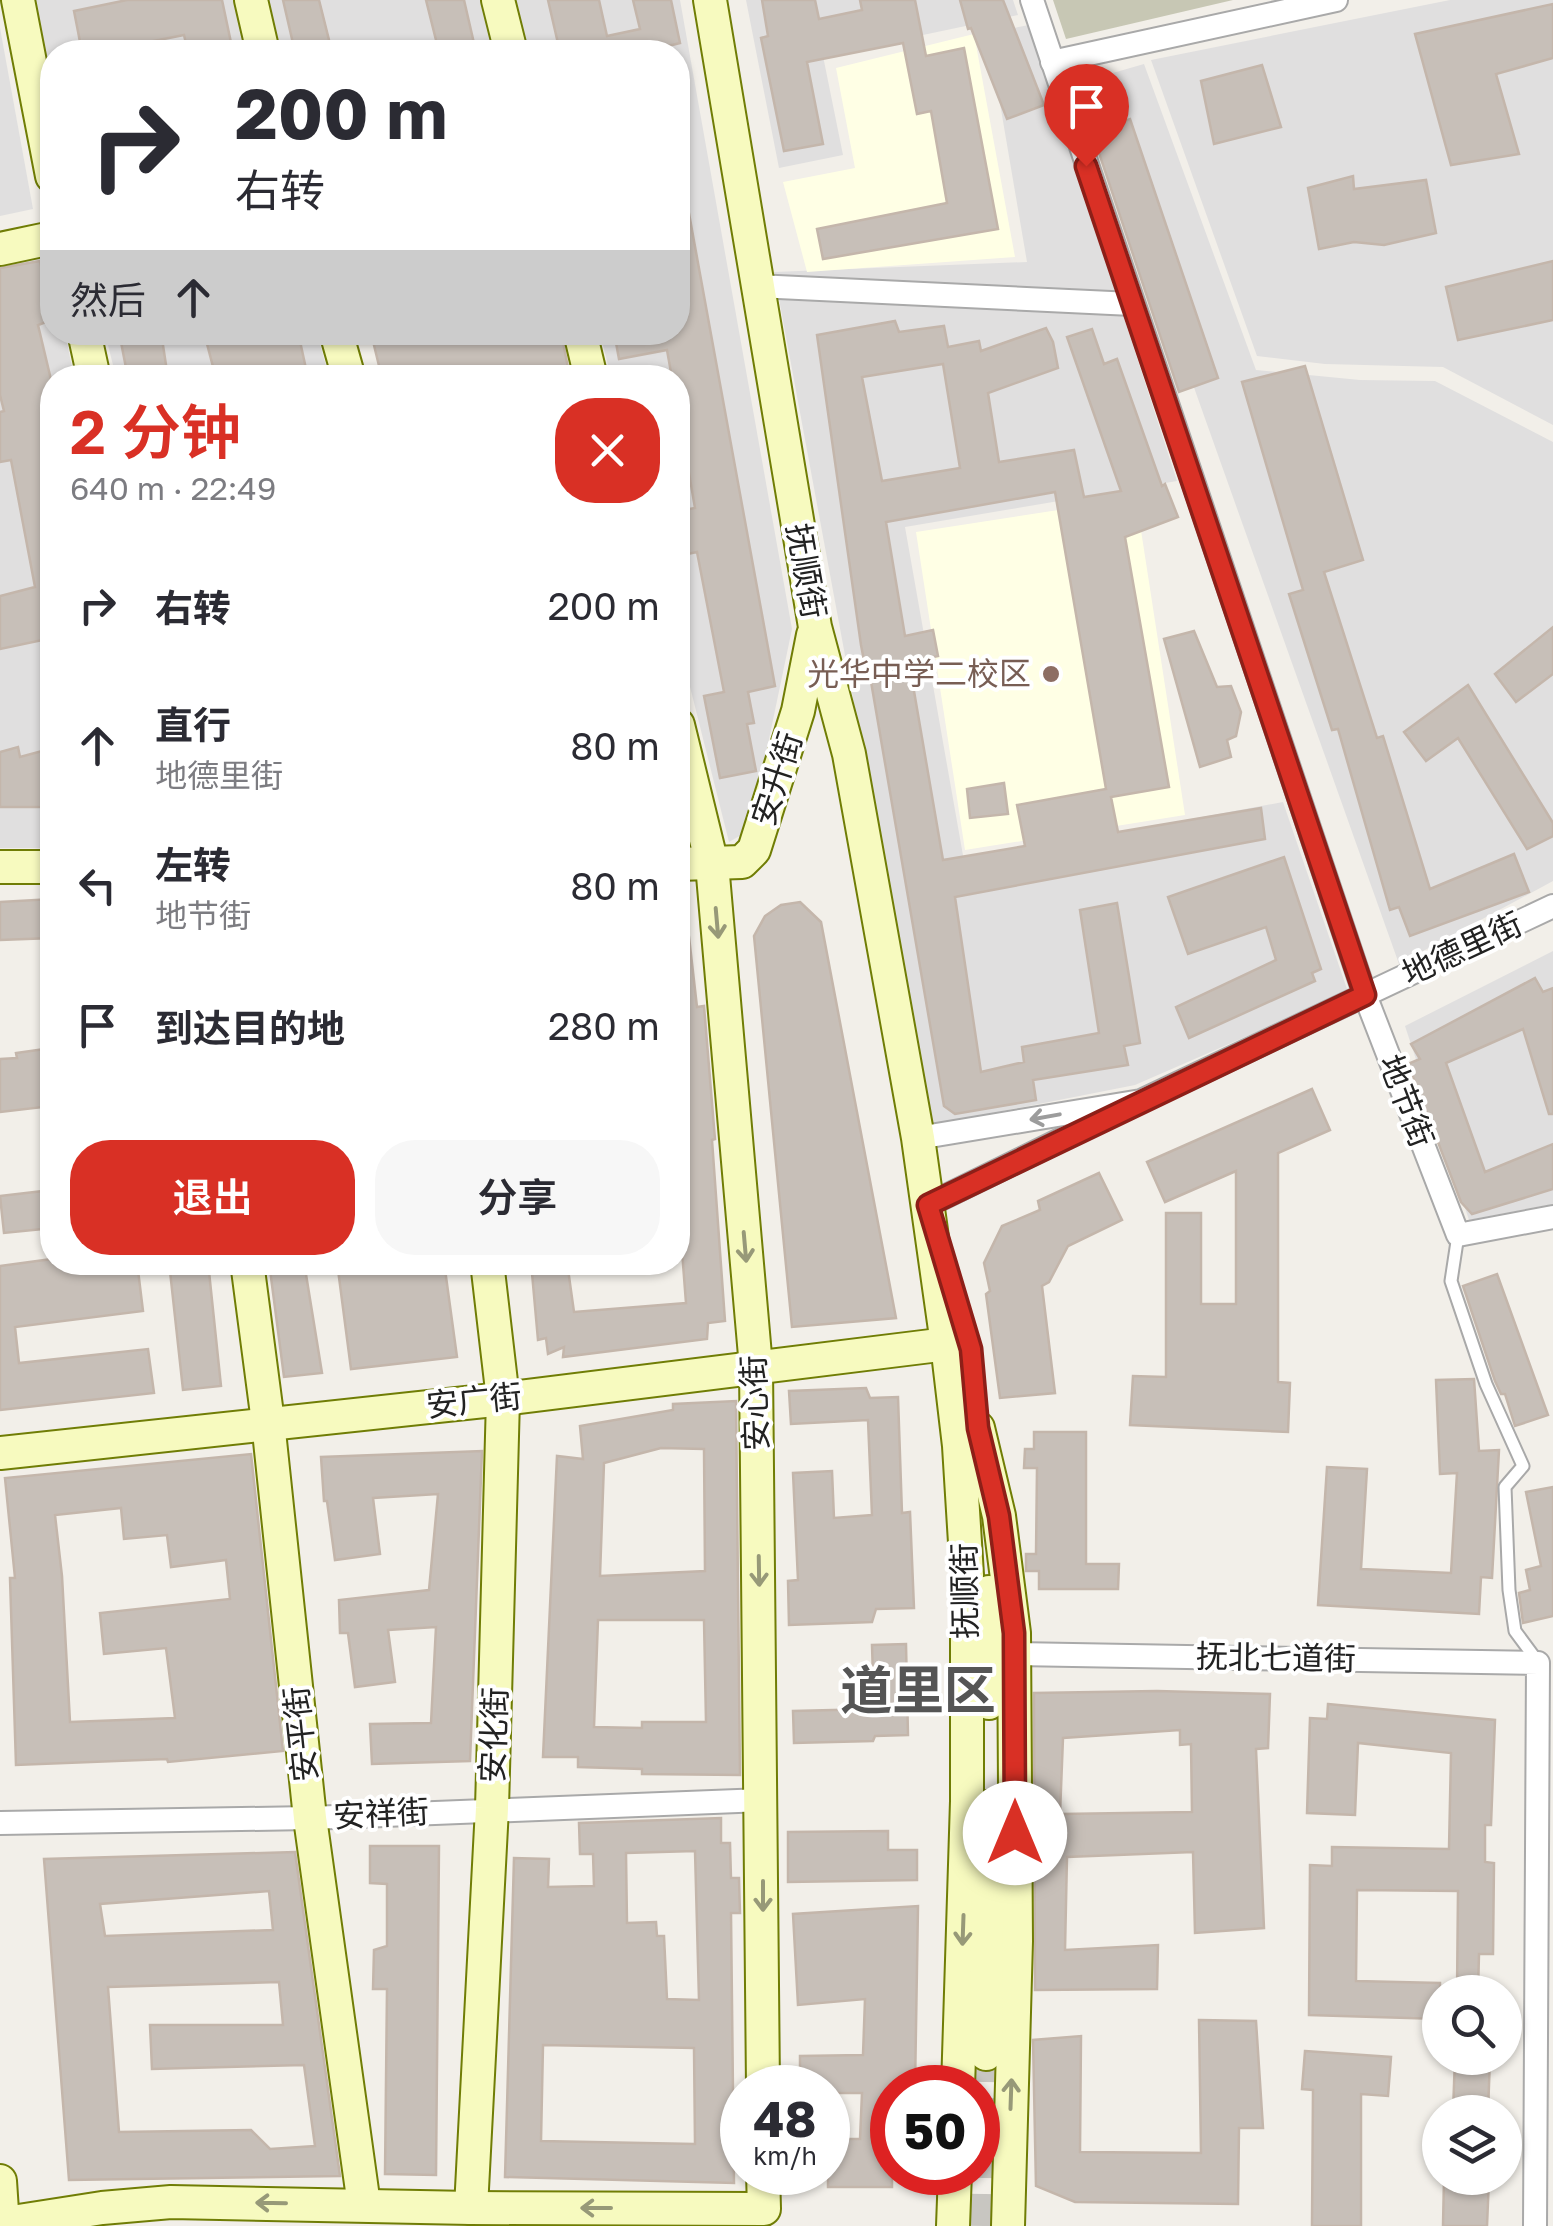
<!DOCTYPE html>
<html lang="zh">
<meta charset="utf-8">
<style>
:root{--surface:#fff;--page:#f7f7f7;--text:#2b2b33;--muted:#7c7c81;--accent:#d93025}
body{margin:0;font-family:"Golos Text","Noto Sans SC",sans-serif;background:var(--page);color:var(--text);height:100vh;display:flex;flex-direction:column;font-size:38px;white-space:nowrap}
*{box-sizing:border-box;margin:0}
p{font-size:32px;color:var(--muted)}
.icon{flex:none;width:55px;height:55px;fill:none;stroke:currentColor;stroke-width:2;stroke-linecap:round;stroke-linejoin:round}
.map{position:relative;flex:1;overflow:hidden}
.drawer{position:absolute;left:40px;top:365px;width:650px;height:910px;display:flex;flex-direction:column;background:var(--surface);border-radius:40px;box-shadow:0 2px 8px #0004}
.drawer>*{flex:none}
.top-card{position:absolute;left:40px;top:40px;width:650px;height:305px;border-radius:40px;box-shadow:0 2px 8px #0004;background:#fff;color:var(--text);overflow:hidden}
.controls{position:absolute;left:1422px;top:1975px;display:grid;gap:20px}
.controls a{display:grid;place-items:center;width:100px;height:100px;border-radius:50%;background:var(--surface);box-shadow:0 2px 8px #0004;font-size:50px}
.speed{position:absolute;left:720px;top:2065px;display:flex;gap:20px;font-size:50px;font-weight:700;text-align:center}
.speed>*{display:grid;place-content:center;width:130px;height:130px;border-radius:50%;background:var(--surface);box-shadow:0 2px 8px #0004;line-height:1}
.speed small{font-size:25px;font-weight:400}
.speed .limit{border:15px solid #d22;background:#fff;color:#111}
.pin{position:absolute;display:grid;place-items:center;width:85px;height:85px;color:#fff;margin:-102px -42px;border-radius:50% 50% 50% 0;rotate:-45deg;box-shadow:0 0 10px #0007}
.pin .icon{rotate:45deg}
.me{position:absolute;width:110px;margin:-55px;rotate:0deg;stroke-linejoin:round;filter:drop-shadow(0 0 8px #0008)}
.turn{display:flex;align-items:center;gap:35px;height:210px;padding:0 30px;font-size:45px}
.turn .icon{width:130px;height:130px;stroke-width:2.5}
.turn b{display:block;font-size:70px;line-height:85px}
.then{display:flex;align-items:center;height:95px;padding:0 30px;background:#0003;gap:20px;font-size:38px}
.round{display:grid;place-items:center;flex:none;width:105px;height:105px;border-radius:40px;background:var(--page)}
.overview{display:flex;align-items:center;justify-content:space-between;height:170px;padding:0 30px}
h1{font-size:60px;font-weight:600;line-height:75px;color:var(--accent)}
.action{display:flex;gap:20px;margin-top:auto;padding:20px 30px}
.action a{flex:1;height:115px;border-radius:40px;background:var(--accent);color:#fff;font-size:40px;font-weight:600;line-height:115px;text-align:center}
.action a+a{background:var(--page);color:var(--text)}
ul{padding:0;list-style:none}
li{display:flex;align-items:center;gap:30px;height:140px;padding:0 30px}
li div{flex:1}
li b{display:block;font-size:38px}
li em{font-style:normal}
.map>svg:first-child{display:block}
.residential{fill:#e0dfdf}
.education{fill:#ffffe5}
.construction{fill:#c7c7b4}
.building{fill:#c7bfb8;stroke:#c4b6ab;stroke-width:2.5;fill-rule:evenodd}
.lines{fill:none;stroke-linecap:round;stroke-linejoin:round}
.secondary-tunnel{stroke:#c8c6c1;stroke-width:32;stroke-dasharray:32 16;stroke-linecap:butt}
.lane-casing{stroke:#a9a9a9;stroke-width:15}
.street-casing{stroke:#a9a9a9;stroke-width:26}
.secondary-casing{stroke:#707d05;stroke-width:36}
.lane{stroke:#fff;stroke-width:11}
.street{stroke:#fff;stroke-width:22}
.secondary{stroke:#f7fabf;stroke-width:32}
.oneway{stroke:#979978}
.oneway2{stroke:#9c9c9c}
.route-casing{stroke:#8d1f18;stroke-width:25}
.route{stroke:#d93025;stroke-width:18}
.education-dot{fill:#8d6e63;stroke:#fff;stroke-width:4}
.labels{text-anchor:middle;stroke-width:8;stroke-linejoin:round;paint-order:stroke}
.street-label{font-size:32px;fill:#222;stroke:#fff}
.education-label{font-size:32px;fill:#785e54;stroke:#fff;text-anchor:end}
.town-label{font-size:52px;font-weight:bold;fill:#555;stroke:#fff}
</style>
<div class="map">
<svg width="1553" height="2226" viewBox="0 0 1553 2226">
<rect width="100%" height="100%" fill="#f2efe9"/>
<g class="residential">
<path d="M31,0H237L250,52H52V108Z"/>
<path d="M264,0H481L493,52H277Z"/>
<path d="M516,0H680L792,629L750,830L729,842L678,639V378L611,377L600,333L678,332V52H529Z"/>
<path d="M746,0H1013L1018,15L823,56L843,155L779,168Z"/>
<path d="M1450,0H1553V425L1443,367L1325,364L1257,356L1151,60Z"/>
<path d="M1029,25L1177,481L905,527L964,861L1283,802L1348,992L1135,1085L932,1125L774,272L1027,262L988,33Z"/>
<path d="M0,28L33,209L0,216Z"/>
<path d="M1144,64L1256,370L1360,380L1435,381L1553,442V881L1399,964L1085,81Z"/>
<path d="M50,255L52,332L65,333L74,377L52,378V848H0V266Z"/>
<path d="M105,333H317L329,377H116Z"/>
<path d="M1553,951V1204L1469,1220L1405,1026Z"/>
</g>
<g class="education">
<path d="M974,34L1015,257L807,272L783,182L855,168L836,68Z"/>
<path d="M1136,498L1185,815L965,850L916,532Z"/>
</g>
<path class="construction" d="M1053,0H1233L1066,39Z"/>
<g class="building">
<path d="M127,0H222L233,52H188L184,35L98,52H82L74,11Z"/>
<path d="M283,0H319L332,52H295Z"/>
<path d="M426,0H464L476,52H439Z"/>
<path d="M548,0H599L607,36L640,29L633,0H671L680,43L644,52H560Z"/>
<path d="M762,0H815L819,19L862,10L860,0H915L926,56L964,48L998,229L823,259L817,229L947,203L931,111L917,114L903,43L807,62L823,144L784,151L761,38L768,36Z"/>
<path d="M960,0H1003L1044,105L1007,119L971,28L968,29Z"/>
<path d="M1553,4V58L1496,74L1519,154L1451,165L1415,34Z"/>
<path d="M1262,65L1281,127L1214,144L1201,81Z"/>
<path d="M1130,119L1218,378L1179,392L1092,132Z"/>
<path d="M1353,176L1354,189L1426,180L1436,233L1384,245L1354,242L1319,249L1308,188Z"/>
<path d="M686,197L775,686L748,692L754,723L747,724L756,771L720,778L704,696L724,692L697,552L678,556V511L695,508L678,409V378H672L667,350L619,359L614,332H678V198Z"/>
<path d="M40,261L52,320L38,325L52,384V638L0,649V596L35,587L11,460L0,462V412L4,411L0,395V268Z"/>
<path d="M1553,261V320L1458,340L1446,287Z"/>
<path d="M895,321L899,332L944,326L948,347L979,341L981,351L1046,328L1053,342L1058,368L988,393L999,462L1074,450L1084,497L1121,491L1067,337L1092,329L1104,364L1117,359L1162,486L1165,484L1178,517L1125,537L1169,787L1111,797L1118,832L1261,808L1265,839L955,897L981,1072L1024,1062L1022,1047L1099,1033L1080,910L1117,903L1140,1043L1124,1046L1128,1065L1033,1080L1036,1100L955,1114L944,1106L869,670L866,671L861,645L817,335ZM943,364L960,468L882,481L862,377ZM1055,492L1106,789L1017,805L1025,846L943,860L909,662L938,656L933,630L905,636L886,522Z"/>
<path d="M119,332H161L168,378H128Z"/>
<path d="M233,332H298L308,378H216L206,340Z"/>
<path d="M392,332H561L570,378H382L372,337Z"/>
<path d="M1305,366L1363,560L1324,572L1377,738L1383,736L1430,889L1514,854L1529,892L1410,936L1399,907L1390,910L1338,729L1332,730L1289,594L1303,590L1242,382Z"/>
<path d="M1553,627V674L1516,702L1495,674Z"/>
<path d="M1194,631L1217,687L1231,686L1241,712L1236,736L1227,740L1231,757L1200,767L1164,639Z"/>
<path d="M1468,685L1553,823V836L1527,849L1458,738L1426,761L1404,732Z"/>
<path d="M18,747L20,757L46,750L52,760V807H0V752Z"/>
<path d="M1004,783L1008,814L970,818L967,789Z"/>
<path d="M1284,857L1321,969L1312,973L1315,981L1189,1038L1176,1007L1276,960L1266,927L1188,954L1168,897Z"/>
<path d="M52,899V938L0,940V902Z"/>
<path d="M800,902L821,922L896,1318L792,1327L754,936L765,916L781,905Z"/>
<path d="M689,937L697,1007L704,1006L715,1139L712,1140L725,1321L708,1323L707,1339L563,1357L564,1347L548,1354L546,1338L538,1340L531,1262H567L574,1312L686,1303L678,1199V938Z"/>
<path d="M1535,978L1543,992L1553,988V1114H1549L1523,1029L1446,1063L1485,1172L1553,1144V1189L1472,1214L1461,1202L1408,1064L1420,1059L1411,1044Z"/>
<path d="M52,1048V1106L0,1112V1059L17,1058L16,1053Z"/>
<path d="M1312,1089L1330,1130L1278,1153V1382L1290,1383L1288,1432L1130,1425L1133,1376L1166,1377V1213H1201V1304H1236V1171L1165,1202L1147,1162Z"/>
<path d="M1099,1173L1122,1220L1068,1246L1049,1282L1042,1286L1055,1393L1000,1398L986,1294L990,1291L984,1263L1002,1226L1040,1210L1038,1201Z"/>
<path d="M52,1190V1228L4,1233L0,1196Z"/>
<path d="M52,1259V1262H137L143,1311L15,1327L19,1363L148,1349L154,1393L0,1410V1266Z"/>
<path d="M169,1262H208L221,1386L183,1390Z"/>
<path d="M269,1262H304L322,1373L284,1377Z"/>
<path d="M337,1262H444L457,1357L351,1369Z"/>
<path d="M1497,1274L1548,1415L1515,1426L1505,1394H1501L1495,1381L1463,1286Z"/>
<path d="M1474,1379L1479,1451L1499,1450L1492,1578L1481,1577L1479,1614L1318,1605L1327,1467L1367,1469L1361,1569L1451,1573L1457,1473L1440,1474L1436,1380Z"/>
<path d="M866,1388L870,1398L898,1397L902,1513L910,1512L914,1608L876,1609L872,1622L789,1625L788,1581L798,1580L793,1473L832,1471L834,1518L872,1515L868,1420L791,1424L789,1391Z"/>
<path d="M736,1401L740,1775L642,1774V1769L578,1767V1757H543L557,1456L583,1459L580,1426L673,1410V1404ZM661,1448L704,1449L705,1571L600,1576L604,1463ZM598,1620H704L706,1722H642V1728L594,1727Z"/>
<path d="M1034,1432H1086V1564H1119L1118,1589H1039V1571H1026V1554H1036L1037,1468H1024L1025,1449H1034Z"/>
<path d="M482,1451L470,1761L372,1764L370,1724L431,1723L436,1627L388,1630L395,1682L355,1687L348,1633H340L339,1600L429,1590L438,1494L373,1498L380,1554L335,1560L327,1501H324L321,1457Z"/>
<path d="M251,1454L283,1751L168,1762L167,1759L16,1765L10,1578H15L5,1478ZM121,1508L124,1539L167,1535L171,1567L226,1560L230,1599L100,1613L104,1654L166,1648L175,1718L70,1722L62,1576L55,1515Z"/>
<path d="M1553,1487V1616L1523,1623L1519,1593L1530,1590L1526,1570L1541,1566L1526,1492Z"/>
<path d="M906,1644L908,1735L875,1736L873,1741L794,1743L793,1711L874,1709L872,1645Z"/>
<path d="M1157,1691L1270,1694L1268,1748L1256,1749L1264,1928L1195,1933L1193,1852L1067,1857L1065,1950L1158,1945L1157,1989L1035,1990L1034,1693ZM1180,1730V1745L1191,1744L1192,1812L1060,1814L1063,1738Z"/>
<path d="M1328,1704L1495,1720L1491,1825H1485V1862L1494,1863L1493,1954H1479L1478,1992H1457L1458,1891L1357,1890L1356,1981L1440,1983V2019L1309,2015L1310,1865L1332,1866V1847L1449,1849L1451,1753L1358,1743L1355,1815L1307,1813L1310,1718L1327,1719Z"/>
<path d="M721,1818V1843H730L731,1878H739L740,1913H731L734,2183L505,2177L514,1858L549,1859L548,1887L594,1886L593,1854H580L579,1823ZM695,1851L699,2000L667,1999L664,1936H657L656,1922L627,1923L626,1853ZM543,2045L694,2048L695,2144L541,2141Z"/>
<path d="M888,1831V1850H917V1880L788,1882V1832Z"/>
<path d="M370,1846H439L436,2175L385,2174L387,1989H373L374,1950L387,1946V1884L370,1883Z"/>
<path d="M295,1852L340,2176L69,2180L44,1859ZM269,1891L273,1930L105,1936L100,1904ZM279,1982L283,2025H150L152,2069L304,2065L315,2146L270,2149L251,2130L119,2132L108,1987Z"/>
<path d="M918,1906L915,2088H892V2187H828V2139H860L862,2093H828V2088H800V2056L863,2055L865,1999L798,2005L793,1914Z"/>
<path d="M1199,2020L1256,2021L1263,2128H1239L1238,2204L1075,2202L1036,2186L1033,2040L1081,2036L1080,2152L1201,2153Z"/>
<path d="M1305,2051L1391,2057L1388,2096L1361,2094V2226H1312L1313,2090L1302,2089Z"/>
<path d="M1455,2058H1490L1488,2112H1453Z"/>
<path d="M1444,2178H1489L1487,2226H1443Z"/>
</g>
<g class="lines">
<path class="secondary-tunnel" d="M984,2226L986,2054"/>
<defs>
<path id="lane" d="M1458,1235L1451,1281L1486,1384L1523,1466L1505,1487L1509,1590L1515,1631L1538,1662"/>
<g id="street">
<path d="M1032,0L1365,995L1458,1235L1553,1217"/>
<path d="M1052,62L1336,0"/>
<path d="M759,286L1132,304"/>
<path d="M918,1138L1141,1101L1553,906"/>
<path d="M928,1205L1115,1113"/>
<path d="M1014,1654L1538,1663L1535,2226"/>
<path d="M0,1823L310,1818L763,1800"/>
</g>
<g id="secondary">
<path d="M18,0L52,176"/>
<path d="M251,0L263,52"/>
<path d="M498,0L511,52"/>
<path d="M710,0L815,627L849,754L918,1138L947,1344L959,1446L967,1575V1801L958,2088"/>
<path d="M0,249L52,238"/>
<path d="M84,332L94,378"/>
<path d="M336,332L349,378"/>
<path d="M580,332L591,378"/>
<path d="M678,725L712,864L756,1367L763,2088"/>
<path d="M678,864L742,862L754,850L798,711L813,635"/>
<path d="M0,867H52"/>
<path d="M247,1262L268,1422L310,1818L364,2205"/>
<path d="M978,1428L999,1516L1014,1633L1016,1941L1008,2226"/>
<path d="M0,1453L503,1399L947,1344"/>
<path d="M989,1592V1703"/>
<path d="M986,2054L988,1807"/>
<path d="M0,2181L3,2226"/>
<path d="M471,2208L492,1808L503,1399L487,1262"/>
<path d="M0,2224L102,2208L171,2202L471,2208L764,2209L763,2172"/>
<path d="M953,2226L955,2172"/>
</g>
</defs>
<use href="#lane" class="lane-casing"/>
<use href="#street" class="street-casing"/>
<use href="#secondary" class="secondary-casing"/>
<use href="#lane" class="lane"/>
<use href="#street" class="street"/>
<use href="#secondary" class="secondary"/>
</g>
<defs><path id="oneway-shaft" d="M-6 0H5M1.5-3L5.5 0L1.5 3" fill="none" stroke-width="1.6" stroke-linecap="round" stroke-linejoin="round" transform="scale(2.5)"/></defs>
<g class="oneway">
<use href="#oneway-shaft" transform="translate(717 923) rotate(85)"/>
<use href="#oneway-shaft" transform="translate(745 1247) rotate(85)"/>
<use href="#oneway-shaft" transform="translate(759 1571) rotate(89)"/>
<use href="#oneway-shaft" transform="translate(763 1896) rotate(90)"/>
<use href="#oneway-shaft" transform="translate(963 1930) rotate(92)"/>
<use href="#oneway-shaft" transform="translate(1011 2094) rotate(-88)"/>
<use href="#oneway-shaft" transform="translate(271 2203) rotate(-179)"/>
<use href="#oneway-shaft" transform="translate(596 2208) rotate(-180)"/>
</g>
<use class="oneway2" href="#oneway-shaft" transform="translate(1045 1117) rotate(170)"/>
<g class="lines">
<defs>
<path id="route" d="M1015,1833L1014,1633L999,1516L978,1428L971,1349L928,1205L1365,995L1086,166"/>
</defs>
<use href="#route" class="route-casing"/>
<use href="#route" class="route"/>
</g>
<circle class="education-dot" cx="1051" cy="674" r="10"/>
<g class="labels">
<g class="street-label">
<text transform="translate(806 571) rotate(80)" y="11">抚顺街</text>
<text transform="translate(777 779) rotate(-72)" y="11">安升街</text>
<text transform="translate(1462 949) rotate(-25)" y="11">地德里街</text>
<text transform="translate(1406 1101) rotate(69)" y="11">地节街</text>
<text transform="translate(474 1401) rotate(-6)" y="11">安广街</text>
<text transform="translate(755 1403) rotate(-92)" y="11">安心街</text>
<text transform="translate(965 1591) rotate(-91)" y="11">抚顺街</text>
<text transform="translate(1276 1658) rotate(1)" y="11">抚北七道街</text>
<text transform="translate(301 1734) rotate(-96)" y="11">安平街</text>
<text transform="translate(494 1735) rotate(-88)" y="11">安化街</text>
<text transform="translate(381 1814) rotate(-3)" y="11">安祥街</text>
</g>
<g class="education-label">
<text x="1031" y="685">光华中学二校区</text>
</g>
<g class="town-label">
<text x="918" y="1709">道里区</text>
</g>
</g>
</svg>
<div class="controls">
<a><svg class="icon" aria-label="search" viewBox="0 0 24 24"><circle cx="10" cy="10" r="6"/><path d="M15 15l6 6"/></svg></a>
<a><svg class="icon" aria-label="layers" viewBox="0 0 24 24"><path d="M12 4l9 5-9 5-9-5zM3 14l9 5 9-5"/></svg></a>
</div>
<div class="speed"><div>48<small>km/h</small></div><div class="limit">50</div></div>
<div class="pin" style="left:1086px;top:166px;background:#d93025"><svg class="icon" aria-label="arrive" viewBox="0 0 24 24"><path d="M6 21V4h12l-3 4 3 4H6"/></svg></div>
<svg class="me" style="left:1015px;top:1833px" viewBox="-20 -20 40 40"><circle r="19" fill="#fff"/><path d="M0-13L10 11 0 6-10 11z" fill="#d93025"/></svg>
<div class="top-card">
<div class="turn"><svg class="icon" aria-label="right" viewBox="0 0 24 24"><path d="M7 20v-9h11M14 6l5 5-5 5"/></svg><div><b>200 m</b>右转</div></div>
<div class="then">然后<svg class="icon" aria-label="ahead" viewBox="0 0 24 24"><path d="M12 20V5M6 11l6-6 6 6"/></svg></div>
</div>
<section class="drawer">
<div class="overview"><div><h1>2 分钟</h1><p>640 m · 22:49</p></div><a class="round" style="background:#d93025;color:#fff"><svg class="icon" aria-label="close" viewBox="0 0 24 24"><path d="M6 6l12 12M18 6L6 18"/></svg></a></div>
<ul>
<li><svg class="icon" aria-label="right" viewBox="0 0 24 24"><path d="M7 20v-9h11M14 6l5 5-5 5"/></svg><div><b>右转</b></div><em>200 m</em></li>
<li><svg class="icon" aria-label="ahead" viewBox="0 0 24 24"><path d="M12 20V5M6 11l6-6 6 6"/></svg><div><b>直行</b><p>地德里街</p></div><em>80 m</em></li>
<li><svg class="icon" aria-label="left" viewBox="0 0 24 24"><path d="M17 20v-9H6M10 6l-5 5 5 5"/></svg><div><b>左转</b><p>地节街</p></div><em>80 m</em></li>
<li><svg class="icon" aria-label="arrive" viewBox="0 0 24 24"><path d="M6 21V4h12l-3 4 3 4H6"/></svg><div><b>到达目的地</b></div><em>280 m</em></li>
</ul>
<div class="action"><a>退出</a><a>分享</a></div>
</section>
</div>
